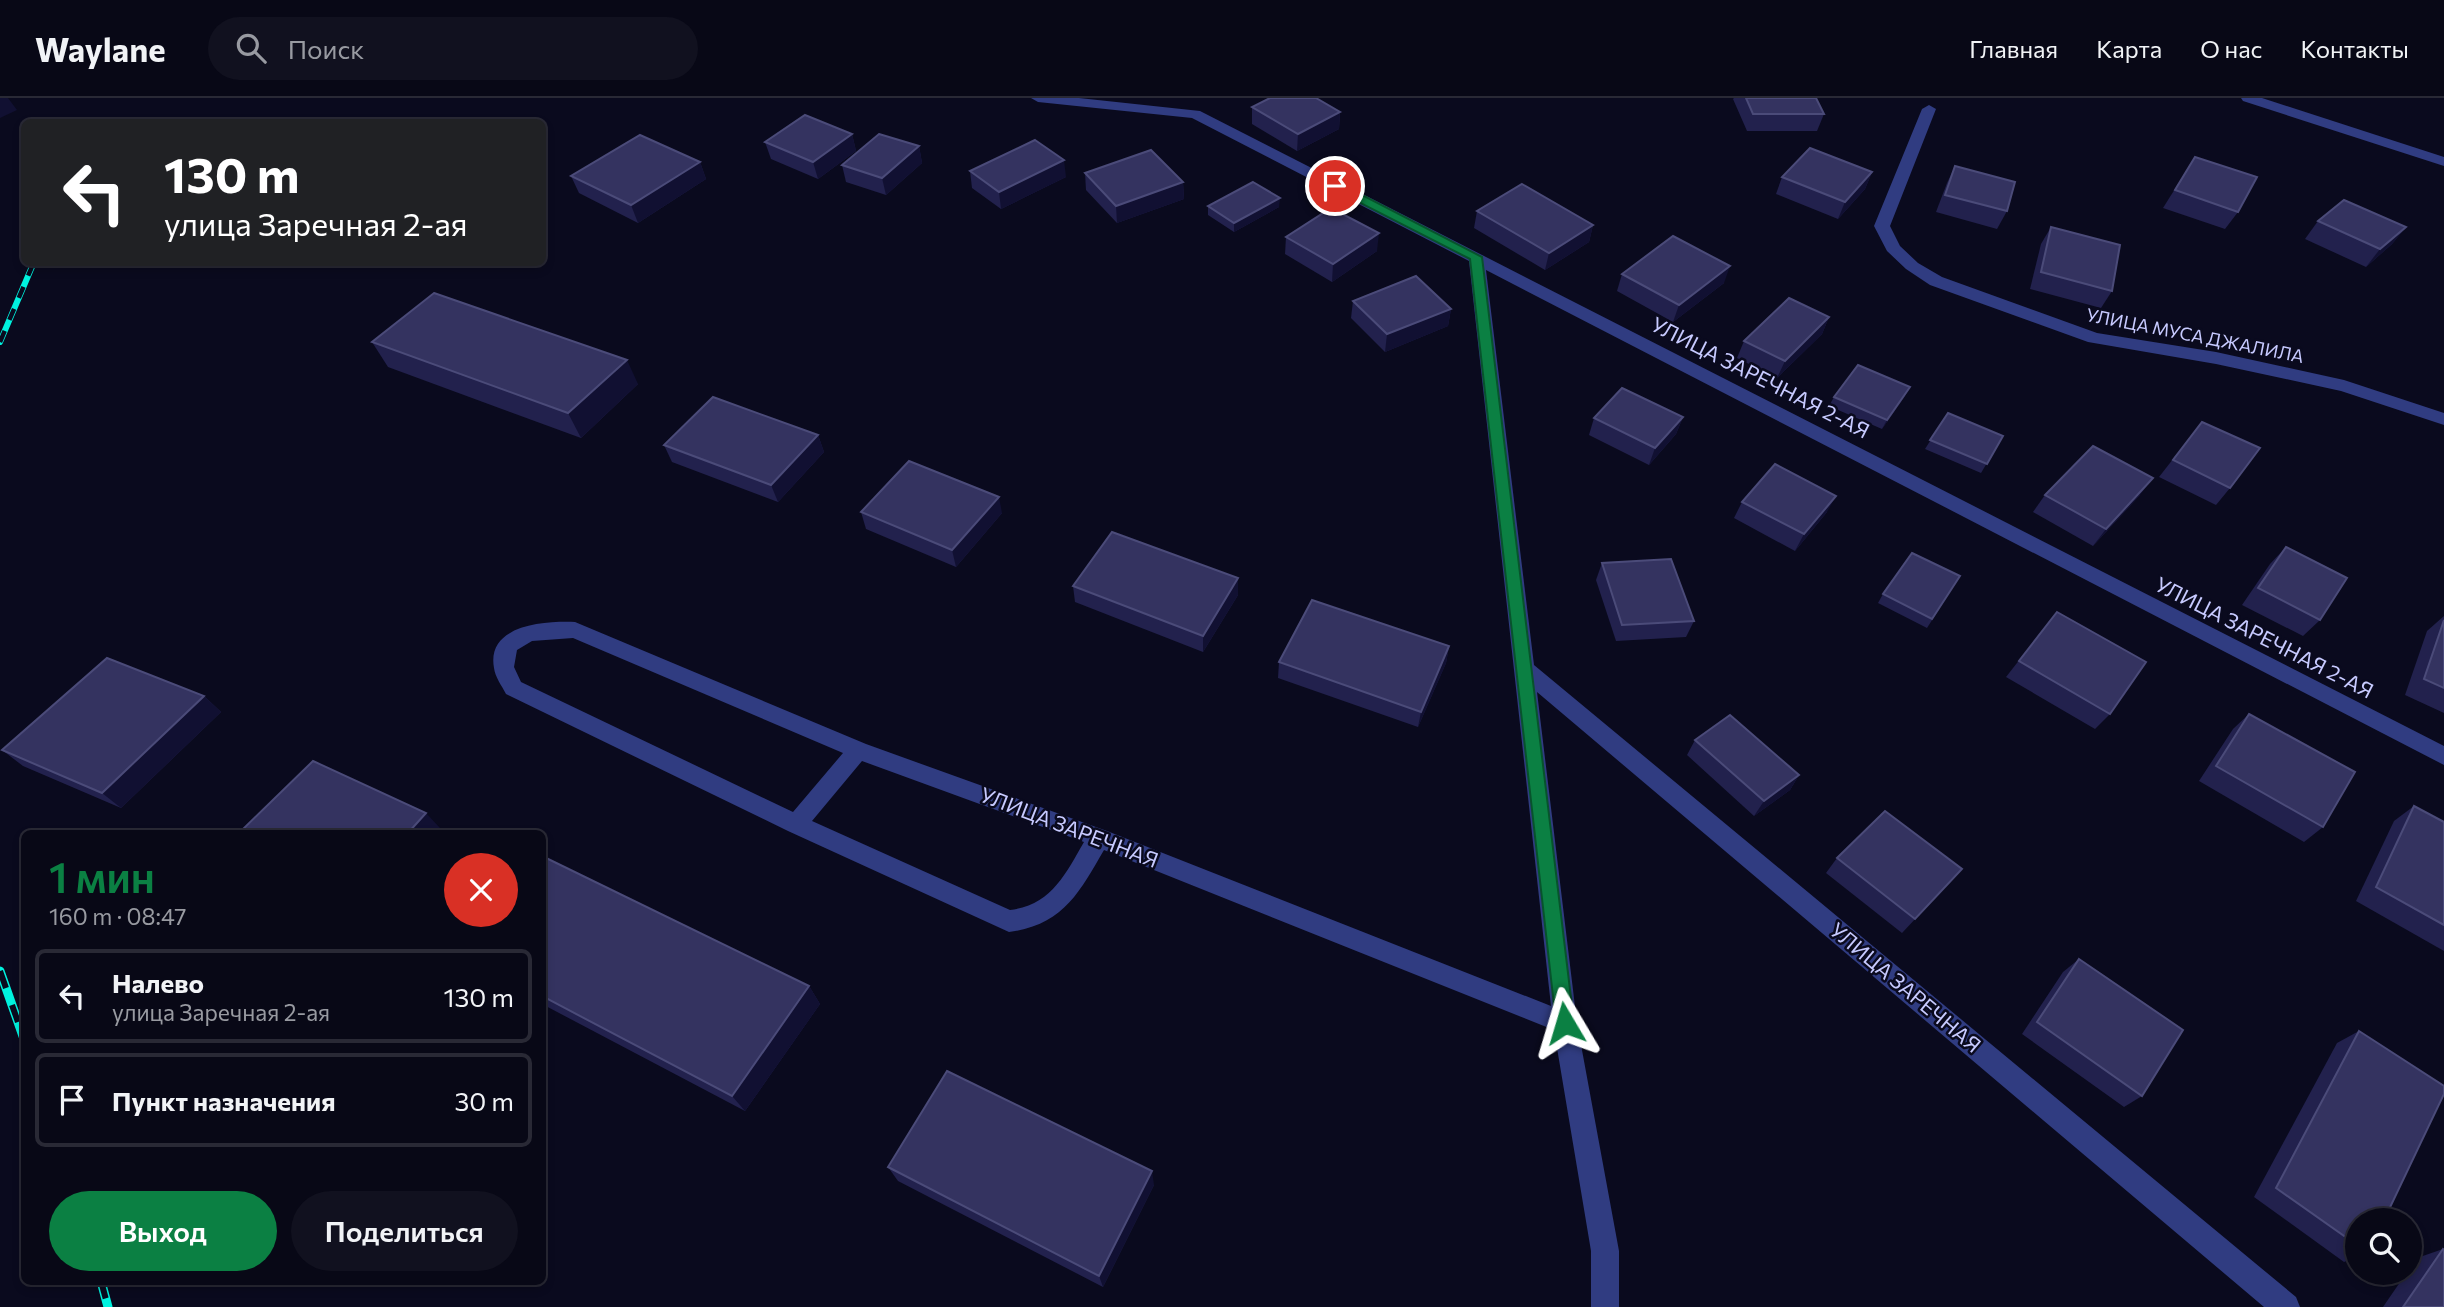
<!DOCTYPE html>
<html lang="ru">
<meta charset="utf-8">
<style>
:root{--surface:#080816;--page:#11111f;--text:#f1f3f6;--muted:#989aa1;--line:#292935;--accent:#0b8043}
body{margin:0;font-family:Commissioner,sans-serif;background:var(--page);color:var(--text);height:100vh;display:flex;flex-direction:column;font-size:26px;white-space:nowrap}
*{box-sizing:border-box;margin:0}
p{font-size:23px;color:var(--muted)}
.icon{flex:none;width:38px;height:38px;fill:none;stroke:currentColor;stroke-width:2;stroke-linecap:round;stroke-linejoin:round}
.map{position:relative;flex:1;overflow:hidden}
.panel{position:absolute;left:21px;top:732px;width:525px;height:455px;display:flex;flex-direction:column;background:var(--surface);border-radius:10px;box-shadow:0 4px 10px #0003,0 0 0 2px var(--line)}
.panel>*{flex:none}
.banner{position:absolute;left:21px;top:21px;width:525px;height:147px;border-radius:10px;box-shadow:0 4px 10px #0003,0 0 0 2px var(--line);background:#202124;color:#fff;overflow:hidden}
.buttons{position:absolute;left:2345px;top:1110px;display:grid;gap:14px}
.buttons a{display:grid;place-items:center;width:77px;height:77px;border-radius:50%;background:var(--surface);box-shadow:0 4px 10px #0003,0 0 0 2px var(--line);font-size:35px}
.pin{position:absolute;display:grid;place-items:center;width:60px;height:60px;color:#fff;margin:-30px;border:4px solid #fff;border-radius:50%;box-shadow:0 2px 7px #0007}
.me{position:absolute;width:77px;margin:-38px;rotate:353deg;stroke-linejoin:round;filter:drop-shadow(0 0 5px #0008)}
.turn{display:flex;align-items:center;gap:24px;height:147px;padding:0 28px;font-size:32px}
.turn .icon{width:91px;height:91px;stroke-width:2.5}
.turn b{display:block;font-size:49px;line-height:60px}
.round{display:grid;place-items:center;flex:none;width:74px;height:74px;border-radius:37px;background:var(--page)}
.overview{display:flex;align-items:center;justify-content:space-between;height:119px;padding:0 28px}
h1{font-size:42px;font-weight:600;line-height:52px;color:var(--accent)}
.cta{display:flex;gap:14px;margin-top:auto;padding:14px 28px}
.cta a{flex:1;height:80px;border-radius:42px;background:var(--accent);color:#fff;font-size:28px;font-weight:600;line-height:80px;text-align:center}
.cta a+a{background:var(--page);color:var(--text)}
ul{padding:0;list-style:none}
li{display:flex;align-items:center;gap:21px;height:94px;margin:0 14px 10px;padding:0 14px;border:4px solid var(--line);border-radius:10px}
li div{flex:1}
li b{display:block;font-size:26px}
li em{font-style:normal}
header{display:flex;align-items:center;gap:42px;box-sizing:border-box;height:98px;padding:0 35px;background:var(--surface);border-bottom:2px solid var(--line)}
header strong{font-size:33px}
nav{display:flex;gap:38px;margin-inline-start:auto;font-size:24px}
.search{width:490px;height:63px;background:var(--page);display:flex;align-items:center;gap:18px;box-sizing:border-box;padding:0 24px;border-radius:38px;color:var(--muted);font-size:26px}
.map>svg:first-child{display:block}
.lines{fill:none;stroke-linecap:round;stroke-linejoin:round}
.minor{fill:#303c81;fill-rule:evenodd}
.rail-far1-casing{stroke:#00f2df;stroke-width:6}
.rail-casing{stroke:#00f2df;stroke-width:9}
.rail-far1{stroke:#0a0a1e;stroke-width:4.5;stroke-dasharray:12;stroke-linecap:butt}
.rail{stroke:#0a0a1e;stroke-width:6;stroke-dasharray:18;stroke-linecap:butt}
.wall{fill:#22214d}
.shaded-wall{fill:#111032}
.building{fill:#343360;stroke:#4b4b79;stroke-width:2}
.route{fill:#0b8043;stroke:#07532c;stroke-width:2}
.labels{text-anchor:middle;stroke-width:5;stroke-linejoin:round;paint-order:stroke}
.far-street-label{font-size:18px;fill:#c7caff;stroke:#0a0a1e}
.street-label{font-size:21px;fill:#c7caff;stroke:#0a0a1e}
</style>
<header>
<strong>Waylane</strong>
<div class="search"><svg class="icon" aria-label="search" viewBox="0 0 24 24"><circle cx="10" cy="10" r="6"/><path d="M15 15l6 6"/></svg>Поиск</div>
<nav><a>Главная</a><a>Карта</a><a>О нас</a><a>Контакты</a></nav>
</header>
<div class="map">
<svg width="2444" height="1209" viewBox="0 0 2444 1209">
<rect width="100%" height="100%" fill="#0a0a1e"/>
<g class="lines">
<g class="minor">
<path d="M1031,0H1079L1200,13L2444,648V667L1486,172L1534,567L2296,1199L2300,1209H2264L1537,594L1577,925L1619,1153V1209H1591V1153L1554,932L1104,752C1079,795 1063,827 1009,834L788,733L506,596C502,588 495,579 494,570C486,526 546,523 575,524L866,646L1107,733L1551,908L1469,163L1192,20L1038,4ZM573,540L843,655L793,714L521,584L514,569L517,552L532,543ZM862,663L1084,744C1065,777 1051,807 1010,812L812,723Z"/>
<path d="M2241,0H2262L2444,59V68L2243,3Z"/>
<path d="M1929,7L1936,11L1890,128L1900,148L1918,165L1942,179L2097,235L2216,254L2344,282L2444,315V327L2341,293L2216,266L2088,244L1930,187L1906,171L1887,153L1874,128L1922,11Z"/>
</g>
<defs>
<path id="rail-far1" d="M0,244L34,164"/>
<g id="rail">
<path d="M0,873L24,941"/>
<path d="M101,1183L108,1209"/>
</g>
</defs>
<use href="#rail-far1" class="rail-far1-casing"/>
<use href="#rail" class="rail-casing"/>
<use href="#rail-far1" class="rail-far1"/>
<use href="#rail" class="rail"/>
</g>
<g class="wall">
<path d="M1734,0H1816L1824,16L1817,33H1747L1733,1Z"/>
<path d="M1252,9L1340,14L1339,31L1297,53L1252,26Z"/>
<path d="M852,36L856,53L818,81L771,61L765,44Z"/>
<path d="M919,48L922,65L886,97L846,84L842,67Z"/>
<path d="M2195,59L2238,114L2225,131L2163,110Z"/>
<path d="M700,64L706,81L638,125L579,95L571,78Z"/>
<path d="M1955,68L2007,113L1997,131L1936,114L1947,85Z"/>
<path d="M970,73L1066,79L1001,111L972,90Z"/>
<path d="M1872,74L1865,91L1838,121L1776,96L1782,79Z"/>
<path d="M1085,75L1183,84L1184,101L1117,125L1086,92Z"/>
<path d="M1208,108L1279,109L1234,134L1208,117Z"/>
<path d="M1477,113L1593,127L1589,144L1545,172L1474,130Z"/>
<path d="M2318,123L2406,129L2392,146L2366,169L2305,141Z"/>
<path d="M2051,129L2112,193L2101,210L2030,191L2041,146Z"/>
<path d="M1286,139L1377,153L1332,184L1285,156Z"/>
<path d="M1622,176L1724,185L1673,224L1617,193Z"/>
<path d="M1353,203L1451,211L1448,228L1385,254L1351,220Z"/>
<path d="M1829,219L1822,236L1777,280L1737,260L1744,243Z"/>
<path d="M372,244L638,286L581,340L388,269Z"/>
<path d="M1905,298L1882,331L1829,308L1834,299Z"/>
<path d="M1948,315L2003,338L1981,375L1925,351Z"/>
<path d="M1683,319L1676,336L1649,367L1589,337L1594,320Z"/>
<path d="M2202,324L2230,390L2216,407L2159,379Z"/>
<path d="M818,337L824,354L778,404L672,364L664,347Z"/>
<path d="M2045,397H2140L2093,448L2033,414Z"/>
<path d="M1742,404L1827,414L1795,453L1734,420Z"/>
<path d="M861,414L1002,415L956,469L866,431Z"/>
<path d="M2286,449L2320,522L2303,538L2242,507L2270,466Z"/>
<path d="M1602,465L1694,523L1686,539L1616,543L1596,482Z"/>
<path d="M1960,478L1927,530L1878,505L1883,496Z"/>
<path d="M1073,488L1238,497L1203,554L1075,504Z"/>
<path d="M2057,514L2110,616L2095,631L2006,579Z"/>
<path d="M2444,518V615L2405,597L2427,533Z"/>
<path d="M1449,548L1446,565L1418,629L1278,580L1279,564Z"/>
<path d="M204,598L221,614L121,710L23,668L2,652Z"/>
<path d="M2249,616L2323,729L2304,744L2199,683L2233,631Z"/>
<path d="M1695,642L1799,677L1790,692L1754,718L1687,657Z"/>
<path d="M2414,708L2444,724V853L2356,803L2394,723Z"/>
<path d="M542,758L809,888L820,906L745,1013L542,906Z"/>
<path d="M1837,760L1962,771L1902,835L1826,775Z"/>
<path d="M2079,861L2142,998L2124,1009L2022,936L2063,874Z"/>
<path d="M2359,933L2357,1159L2344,1164L2254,1099L2337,945Z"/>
<path d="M888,1069L1154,1087L1103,1189L898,1083Z"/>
<path d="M2443,1151L2444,1209H2383L2407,1174H2410V1171L2417,1160Z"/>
</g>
<g class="shaded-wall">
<path d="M0,0H8L17,12L0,20Z"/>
<path d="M1340,14L1339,31L1297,53L1298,36Z"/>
<path d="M852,36L856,53L818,81L813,64Z"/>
<path d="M919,48L922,65L886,97L882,80Z"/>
<path d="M1064,62L1066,79L1001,111L999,94Z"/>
<path d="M700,64L706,81L638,125L631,107Z"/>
<path d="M1872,74L1865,91L1838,121L1845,104Z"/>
<path d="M1183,84L1184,101L1117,125L1116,108Z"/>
<path d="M1280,100L1279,109L1234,134V125Z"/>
<path d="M1593,127L1589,144L1545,172L1549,155Z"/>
<path d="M2406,129L2392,146L2366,169L2380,151Z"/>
<path d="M1379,135L1377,153L1332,184L1333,166Z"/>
<path d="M1730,168L1724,185L1673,224L1679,207Z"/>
<path d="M1451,211L1448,228L1385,254L1387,236Z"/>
<path d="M1829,219L1822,236L1777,280L1785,263Z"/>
<path d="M627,262L638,286L581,340L568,315Z"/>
<path d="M1910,289L1905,298L1882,331L1887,322Z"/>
<path d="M1683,319L1676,336L1649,367L1655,350Z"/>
<path d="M818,337L824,354L778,404L771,387Z"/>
<path d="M2153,380L2140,397L2093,448L2106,431Z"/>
<path d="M1836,398L1827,414L1795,453L1804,436Z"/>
<path d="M999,399L1002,415L956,469L952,452Z"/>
<path d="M1238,480V497L1203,554V538Z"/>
<path d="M1449,548L1446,565L1418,629L1421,614Z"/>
<path d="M204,598L221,614L121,710L102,695Z"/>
<path d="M1799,677L1790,692L1754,718L1764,703Z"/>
<path d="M426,715L440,730L435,735H408Z"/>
<path d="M809,888L820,906L745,1013L732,998Z"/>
<path d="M1152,1073L1154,1087L1103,1189L1099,1178Z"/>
</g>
<g class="building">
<path d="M1270,0H1316L1340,14L1298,36L1252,9Z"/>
<path d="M1746,0H1816L1824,16H1753Z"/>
<path d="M805,17L852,36L813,64L765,44Z"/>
<path d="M879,36L919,48L882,80L842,67Z"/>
<path d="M640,37L700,64L631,107L571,78Z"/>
<path d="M1035,42L1064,62L999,94L970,73Z"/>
<path d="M1810,50L1872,74L1845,104L1782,79Z"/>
<path d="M1151,52L1183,84L1116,108L1085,75Z"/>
<path d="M2195,59L2257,79L2238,114L2175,92Z"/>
<path d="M1955,68L2015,84L2007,113L1945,97Z"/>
<path d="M1253,84L1280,100L1234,125L1208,108Z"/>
<path d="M1522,86L1593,127L1549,155L1477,113Z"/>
<path d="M2344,102L2406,129L2380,151L2318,123Z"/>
<path d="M1331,110L1379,135L1333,166L1286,139Z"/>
<path d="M2051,129L2120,147L2112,193L2041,174Z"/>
<path d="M1673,138L1730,168L1679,207L1622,176Z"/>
<path d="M1416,178L1451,211L1387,236L1353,203Z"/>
<path d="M434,195L627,262L568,315L372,244Z"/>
<path d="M1789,200L1829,219L1785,263L1744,243Z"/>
<path d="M1858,267L1910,289L1887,322L1834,299Z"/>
<path d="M1622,290L1683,319L1655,350L1594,320Z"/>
<path d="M713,299L818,337L771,387L664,347Z"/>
<path d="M1948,315L2003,338L1987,366L1930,342Z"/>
<path d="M2202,324L2260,350L2230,390L2173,362Z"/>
<path d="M2093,348L2153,380L2106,431L2045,397Z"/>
<path d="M909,363L999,399L952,452L861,414Z"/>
<path d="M1775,366L1836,398L1804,436L1742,404Z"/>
<path d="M1112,434L1238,480L1203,538L1073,488Z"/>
<path d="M2286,449L2347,480L2320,522L2258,490Z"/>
<path d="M1912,455L1960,478L1932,521L1883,496Z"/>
<path d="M1671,461L1694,523L1622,527L1602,465Z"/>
<path d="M1312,502L1449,548L1421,614L1279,564Z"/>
<path d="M2057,514L2146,564L2110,616L2019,563Z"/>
<path d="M2444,522V590L2424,581Z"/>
<path d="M107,560L204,598L102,695L2,652Z"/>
<path d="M2249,616L2355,674L2323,729L2216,668Z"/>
<path d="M1730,617L1799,677L1764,703L1695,642Z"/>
<path d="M313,663L426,715L408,735H239Z"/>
<path d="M2414,708L2444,724V827L2376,789Z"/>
<path d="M1885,713L1962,771L1915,821L1837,760Z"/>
<path d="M542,758L809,888L732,998L542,898Z"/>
<path d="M2079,861L2183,932L2142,998L2037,924Z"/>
<path d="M2359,933L2444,988V996L2384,1122H2357V1147L2276,1090Z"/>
<path d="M947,973L1152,1073L1099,1178L888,1069Z"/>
<path d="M2443,1151L2444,1152V1209H2403Z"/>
</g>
<path class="route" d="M1331,85H1339L1482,159L1574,925L1572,932L1565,934L1558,932L1556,925L1470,161L1331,90Z"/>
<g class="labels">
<g class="far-street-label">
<text transform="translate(2195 238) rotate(11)" y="6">УЛИЦА МУСА ДЖАЛИЛА</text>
</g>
<g class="street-label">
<text transform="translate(1760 280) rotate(27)" y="7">УЛИЦА ЗАРЕЧНАЯ 2-АЯ</text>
<text transform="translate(2264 540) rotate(27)" y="7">УЛИЦА ЗАРЕЧНАЯ 2-АЯ</text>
<text transform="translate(1069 730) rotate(21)" y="7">УЛИЦА ЗАРЕЧНАЯ</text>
<text transform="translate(1905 890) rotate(40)" y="7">УЛИЦА ЗАРЕЧНАЯ</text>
</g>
</g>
</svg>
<div class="buttons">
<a><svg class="icon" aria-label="search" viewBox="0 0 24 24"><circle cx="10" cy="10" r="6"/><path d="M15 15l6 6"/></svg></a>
</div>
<div class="pin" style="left:1335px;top:88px;background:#d93025"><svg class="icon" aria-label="arrive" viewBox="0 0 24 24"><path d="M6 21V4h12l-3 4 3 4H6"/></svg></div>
<svg class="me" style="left:1565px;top:925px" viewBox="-20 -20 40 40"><path d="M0-17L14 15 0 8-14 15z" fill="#0b8043" stroke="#fff" stroke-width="4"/></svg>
<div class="banner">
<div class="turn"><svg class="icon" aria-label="left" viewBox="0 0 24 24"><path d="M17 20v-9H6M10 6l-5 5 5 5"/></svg><div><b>130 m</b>улица Заречная 2-ая</div></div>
</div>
<section class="panel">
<div class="overview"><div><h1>1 мин</h1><p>160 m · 08:47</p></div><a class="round" style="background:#d93025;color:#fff"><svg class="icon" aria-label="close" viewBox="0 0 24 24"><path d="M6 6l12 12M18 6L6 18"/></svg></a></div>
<ul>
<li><svg class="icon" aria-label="left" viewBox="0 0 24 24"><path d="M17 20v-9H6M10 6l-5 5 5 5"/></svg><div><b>Налево</b><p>улица Заречная 2-ая</p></div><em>130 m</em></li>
<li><svg class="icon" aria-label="arrive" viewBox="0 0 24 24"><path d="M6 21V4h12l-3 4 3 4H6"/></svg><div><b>Пункт назначения</b></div><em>30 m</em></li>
</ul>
<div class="cta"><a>Выход</a><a>Поделиться</a></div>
</section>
</div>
